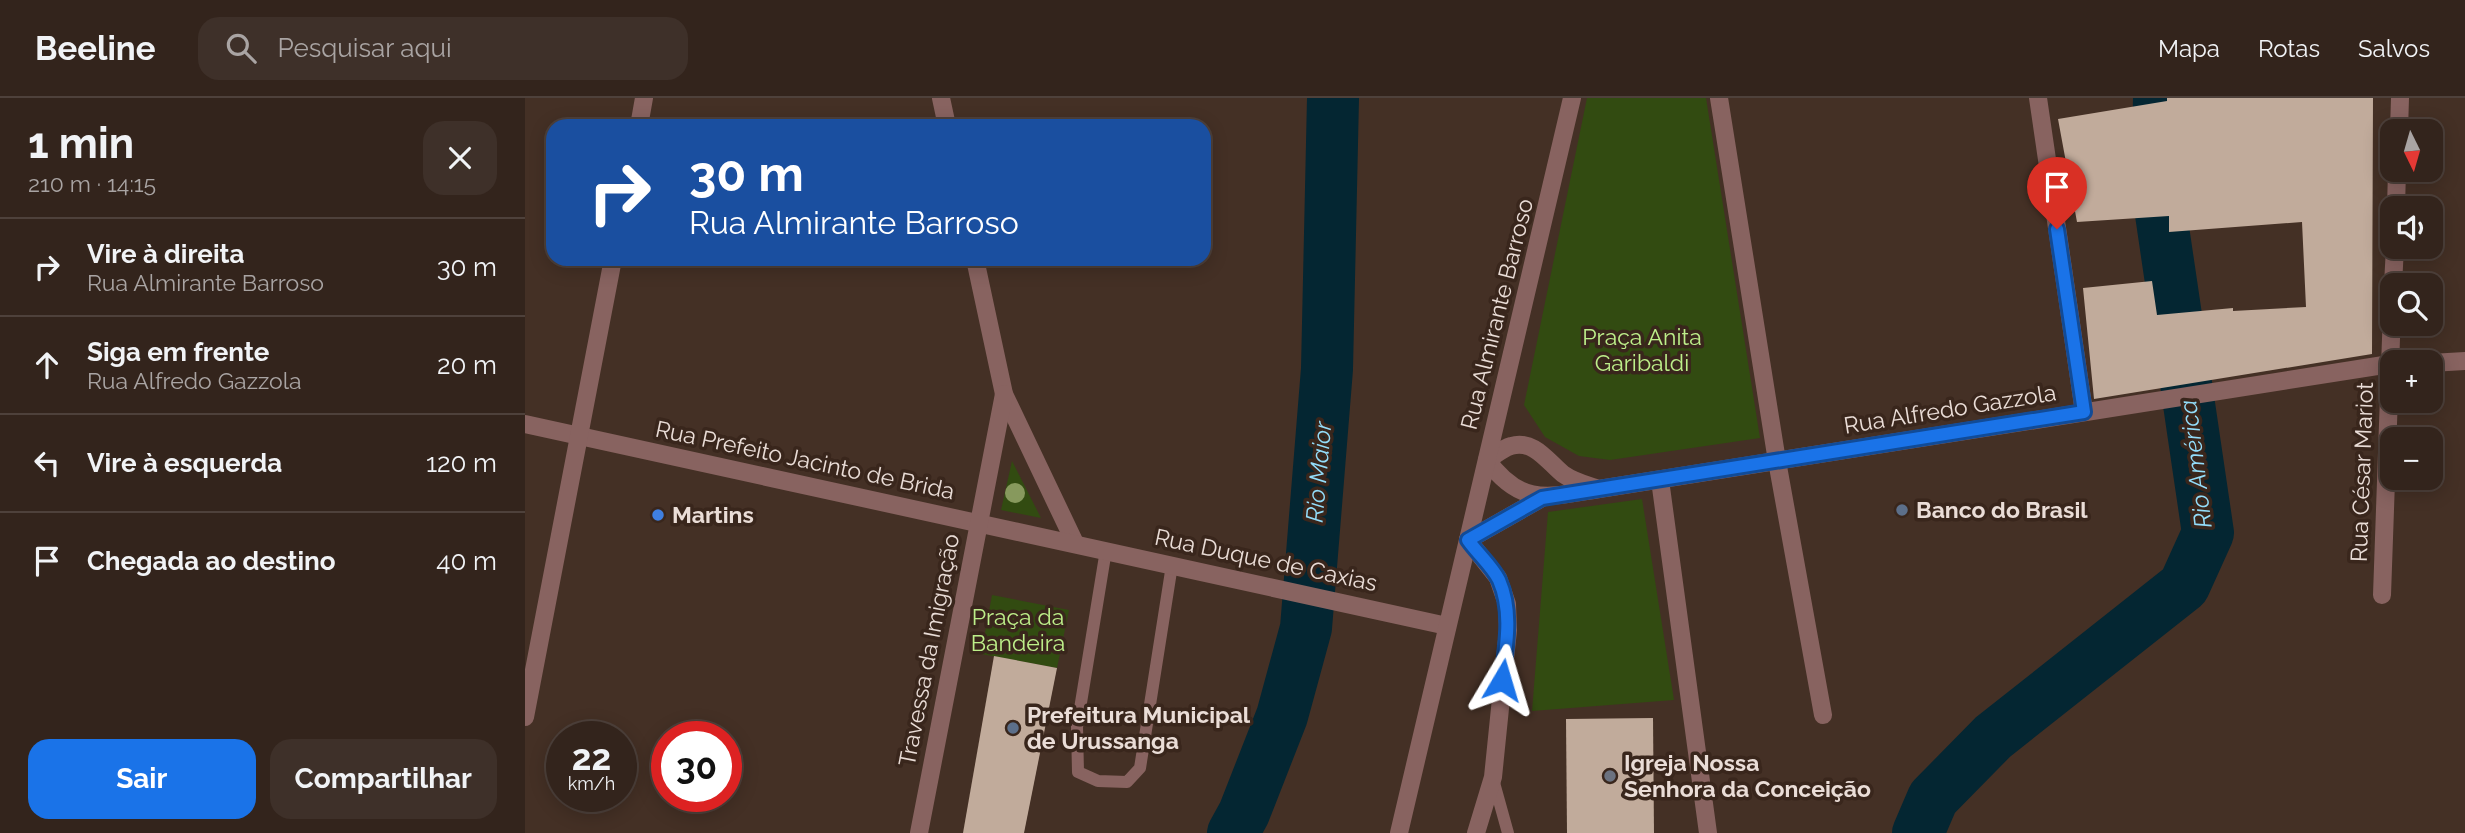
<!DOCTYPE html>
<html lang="pt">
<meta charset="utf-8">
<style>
:root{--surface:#33241c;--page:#3e3029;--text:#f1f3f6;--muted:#a9a4a3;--line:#4e413b;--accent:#1a73e8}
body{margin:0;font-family:Raleway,sans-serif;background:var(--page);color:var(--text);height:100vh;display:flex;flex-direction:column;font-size:26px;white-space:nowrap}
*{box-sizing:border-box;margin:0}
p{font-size:23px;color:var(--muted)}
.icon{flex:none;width:38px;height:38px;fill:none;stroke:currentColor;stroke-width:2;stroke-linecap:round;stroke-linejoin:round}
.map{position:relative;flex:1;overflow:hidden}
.details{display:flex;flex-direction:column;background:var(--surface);width:525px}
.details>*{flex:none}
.banner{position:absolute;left:21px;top:21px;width:665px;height:147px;border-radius:21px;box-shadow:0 4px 18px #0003,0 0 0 2px var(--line);background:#1a4fa0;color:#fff;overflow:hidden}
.needle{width:46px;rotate:175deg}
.fabs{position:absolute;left:1855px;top:21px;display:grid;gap:14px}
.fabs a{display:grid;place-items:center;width:63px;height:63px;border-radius:14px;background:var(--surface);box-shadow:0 4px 18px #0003,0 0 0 2px var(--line);font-size:35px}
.speed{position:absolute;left:21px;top:623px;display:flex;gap:14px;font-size:35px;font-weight:700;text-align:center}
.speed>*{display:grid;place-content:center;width:91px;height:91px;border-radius:50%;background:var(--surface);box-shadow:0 4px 18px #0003,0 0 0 2px var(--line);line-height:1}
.speed small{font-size:18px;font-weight:400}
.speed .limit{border:10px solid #d22;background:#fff;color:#111}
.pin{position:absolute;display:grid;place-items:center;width:60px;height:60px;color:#fff;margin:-72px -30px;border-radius:50% 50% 50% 0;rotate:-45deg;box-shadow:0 0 7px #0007}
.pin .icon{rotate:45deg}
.me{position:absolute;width:77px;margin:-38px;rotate:7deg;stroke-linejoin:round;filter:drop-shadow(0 0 5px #0008)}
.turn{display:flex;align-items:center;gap:24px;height:147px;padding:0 28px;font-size:32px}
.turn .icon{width:91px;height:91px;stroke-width:2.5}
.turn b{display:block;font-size:49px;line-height:60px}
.round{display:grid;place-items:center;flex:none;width:74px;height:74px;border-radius:21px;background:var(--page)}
.head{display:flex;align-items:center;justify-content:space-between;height:119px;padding:0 28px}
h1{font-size:42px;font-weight:700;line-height:52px}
.cta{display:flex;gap:14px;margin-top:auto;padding:14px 28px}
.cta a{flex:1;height:80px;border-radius:21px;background:var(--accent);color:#fff;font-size:28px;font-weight:700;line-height:80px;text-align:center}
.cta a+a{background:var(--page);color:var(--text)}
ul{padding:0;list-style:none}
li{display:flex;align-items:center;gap:21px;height:98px;padding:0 28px;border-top:2px solid var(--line)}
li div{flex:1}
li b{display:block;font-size:26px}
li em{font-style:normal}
header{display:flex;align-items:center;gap:42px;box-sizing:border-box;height:98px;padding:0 35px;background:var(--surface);border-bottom:2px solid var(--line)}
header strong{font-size:33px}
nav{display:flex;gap:38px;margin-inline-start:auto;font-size:24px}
.search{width:490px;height:63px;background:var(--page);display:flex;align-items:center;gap:18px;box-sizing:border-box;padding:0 24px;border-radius:21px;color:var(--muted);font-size:26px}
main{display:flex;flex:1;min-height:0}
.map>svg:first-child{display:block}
.green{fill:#324b11}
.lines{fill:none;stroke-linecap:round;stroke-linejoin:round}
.river{stroke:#042632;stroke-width:52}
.building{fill:#c1ab9b}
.service{stroke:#886360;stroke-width:12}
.minor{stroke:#886360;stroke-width:18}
.tree{fill:#87995d}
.route-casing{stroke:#114b97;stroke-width:18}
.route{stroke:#1a73e8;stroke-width:12}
.service-dot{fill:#5c6f8a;stroke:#39261c;stroke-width:2.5}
.shop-dot{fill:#3f7fe0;stroke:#39261c;stroke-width:2.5}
.worship-dot{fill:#6b7280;stroke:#39261c;stroke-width:2.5}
.labels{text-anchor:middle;stroke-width:7;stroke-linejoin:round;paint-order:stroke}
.street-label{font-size:23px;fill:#eaddd7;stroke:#39261c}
.park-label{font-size:23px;fill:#bdef8a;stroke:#39261c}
.poi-label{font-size:23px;font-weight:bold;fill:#eaddd7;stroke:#39261c;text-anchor:start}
.water-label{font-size:24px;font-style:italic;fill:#93ddfa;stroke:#39261c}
</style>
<header>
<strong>Beeline</strong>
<div class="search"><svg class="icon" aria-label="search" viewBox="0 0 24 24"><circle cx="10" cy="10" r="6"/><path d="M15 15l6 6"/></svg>Pesquisar aqui</div>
<nav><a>Mapa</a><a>Rotas</a><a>Salvos</a></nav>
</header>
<main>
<section class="details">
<div class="head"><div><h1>1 min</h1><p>210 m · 14:15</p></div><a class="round"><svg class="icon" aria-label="close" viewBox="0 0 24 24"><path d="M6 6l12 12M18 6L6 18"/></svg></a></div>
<ul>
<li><svg class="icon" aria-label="right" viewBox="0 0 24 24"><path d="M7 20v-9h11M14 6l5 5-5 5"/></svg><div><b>Vire à direita</b><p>Rua Almirante Barroso</p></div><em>30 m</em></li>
<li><svg class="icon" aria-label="ahead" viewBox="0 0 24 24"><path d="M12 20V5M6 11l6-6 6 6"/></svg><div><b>Siga em frente</b><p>Rua Alfredo Gazzola</p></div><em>20 m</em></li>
<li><svg class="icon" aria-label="left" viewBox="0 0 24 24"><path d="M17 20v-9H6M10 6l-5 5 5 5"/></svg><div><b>Vire à esquerda</b></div><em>120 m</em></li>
<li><svg class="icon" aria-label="arrive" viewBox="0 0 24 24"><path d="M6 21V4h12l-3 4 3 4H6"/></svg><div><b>Chegada ao destino</b></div><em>40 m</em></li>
</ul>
<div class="cta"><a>Sair</a><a>Compartilhar</a></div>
</section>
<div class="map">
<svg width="1940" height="735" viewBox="0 0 1940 735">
<rect width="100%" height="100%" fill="#443025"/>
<g class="green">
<path d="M1062,0H1181L1235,340L1085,362L1054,358L1020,339L999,307Z"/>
<path d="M487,363L516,420L476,412Z"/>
<path d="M1117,401L1149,602L1007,613L1023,414Z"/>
<path d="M467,497L544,512L532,570L456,556Z"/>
</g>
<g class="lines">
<g class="river">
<path d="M708,735L719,715L757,618L781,530L802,271L808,0"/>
<path d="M1393,735L1408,700L1468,639L1659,488L1683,435L1632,89L1634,0"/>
</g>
</g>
<g class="building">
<path d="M1642,0H1848L1847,256L1569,301L1558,190L1627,183L1632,217L1708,210V213L1781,209L1777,124L1644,134V118L1552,124L1533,21L1642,3Z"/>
<path d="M469,558L532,570L499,735H438Z"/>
<path d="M1128,620L1129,735H1042L1041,621Z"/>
</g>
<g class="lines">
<g class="service">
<path d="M581,452L552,629L553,674L573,683L602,684L615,670L647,467"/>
<path d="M968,681L983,735"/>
</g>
<g class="minor">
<path d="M416,0L422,28"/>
<path d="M1194,0L1252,363L1298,617"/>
<path d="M1513,0L1559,314"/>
<path d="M114,28L119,0"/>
<path d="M1874,33L1875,0"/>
<path d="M1871,110L1872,72"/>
<path d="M450,161L479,296L550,445"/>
<path d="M1868,187L1870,149"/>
<path d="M1906,265L1940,263"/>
<path d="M0,326L922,528"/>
<path d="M1135,382L1183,735"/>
<path d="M1074,391C1062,387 1049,384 1038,376C1023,364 1009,341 986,348C978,350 969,358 962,362C996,409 1024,399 1074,391L1865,266H1867"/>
<path d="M943,442L973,480L982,506L983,532L968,679L951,735"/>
<path d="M943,442L1017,400"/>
<path d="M1857,497L1867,212"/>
<path d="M0,619L88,161"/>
<path d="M394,735L479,296"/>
<path d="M874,735L1047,0"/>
</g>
</g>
<circle class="tree" cx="490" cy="395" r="10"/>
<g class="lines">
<defs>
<path id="route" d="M977,582C981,548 988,514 974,482C967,468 952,455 943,442L1017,400L1559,314L1532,131"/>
</defs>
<use href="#route" class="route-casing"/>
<use href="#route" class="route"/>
</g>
<g class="service-dot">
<circle cx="1377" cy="412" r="7"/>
<circle cx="488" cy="630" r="7"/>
</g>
<circle class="shop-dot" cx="133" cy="417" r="7"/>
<circle class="worship-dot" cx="1085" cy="678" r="7"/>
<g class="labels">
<g class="street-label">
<text transform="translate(972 216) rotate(-76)" y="8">Rua Almirante Barroso</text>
<text transform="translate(1425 311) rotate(-9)" y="8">Rua Alfredo Gazzola</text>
<text transform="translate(280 362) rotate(12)" y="8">Rua Prefeito Jacinto de Brida</text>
<text transform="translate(1837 374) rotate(-88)" y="8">Rua César Mariot</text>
<text transform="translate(741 462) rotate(12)" y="8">Rua Duque de Caxias</text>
<text transform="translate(404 552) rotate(-79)" y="8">Travessa da Imigração</text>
</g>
<g class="park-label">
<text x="1117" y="247">Praça Anita<tspan x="1117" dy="26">Garibaldi</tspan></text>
<text x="493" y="527">Praça da<tspan x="493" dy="26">Bandeira</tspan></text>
</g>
<g class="poi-label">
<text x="1391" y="420">Banco do Brasil</text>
<text x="147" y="425">Martins</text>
<text x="502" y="625">Prefeitura Municipal<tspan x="502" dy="26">de Urussanga</tspan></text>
<text x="1099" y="673">Igreja Nossa<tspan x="1099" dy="26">Senhora da Conceição</tspan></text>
</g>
<g class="water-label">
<text transform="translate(1671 366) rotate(-97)" y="8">Rio América</text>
<text transform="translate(794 374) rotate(-85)" y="8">Rio Maior</text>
</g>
</g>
</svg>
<div class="fabs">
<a><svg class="needle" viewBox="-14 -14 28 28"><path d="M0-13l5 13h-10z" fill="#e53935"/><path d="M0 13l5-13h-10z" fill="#a9a4a3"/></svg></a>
<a><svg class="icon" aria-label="sound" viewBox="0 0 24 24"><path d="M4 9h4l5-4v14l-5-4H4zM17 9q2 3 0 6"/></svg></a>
<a><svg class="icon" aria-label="search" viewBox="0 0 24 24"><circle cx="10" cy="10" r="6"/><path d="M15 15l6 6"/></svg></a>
<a>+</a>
<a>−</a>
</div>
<div class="speed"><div>22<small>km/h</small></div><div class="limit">30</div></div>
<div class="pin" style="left:1532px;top:131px;background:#d93025"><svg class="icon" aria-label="arrive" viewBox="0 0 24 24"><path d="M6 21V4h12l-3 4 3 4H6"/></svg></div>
<svg class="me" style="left:977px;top:582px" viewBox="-20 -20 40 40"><path d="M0-17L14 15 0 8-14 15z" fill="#1a73e8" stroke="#fff" stroke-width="4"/></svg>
<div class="banner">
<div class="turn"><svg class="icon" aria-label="right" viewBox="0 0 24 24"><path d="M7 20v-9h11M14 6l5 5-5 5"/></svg><div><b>30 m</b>Rua Almirante Barroso</div></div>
</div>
</div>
</main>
